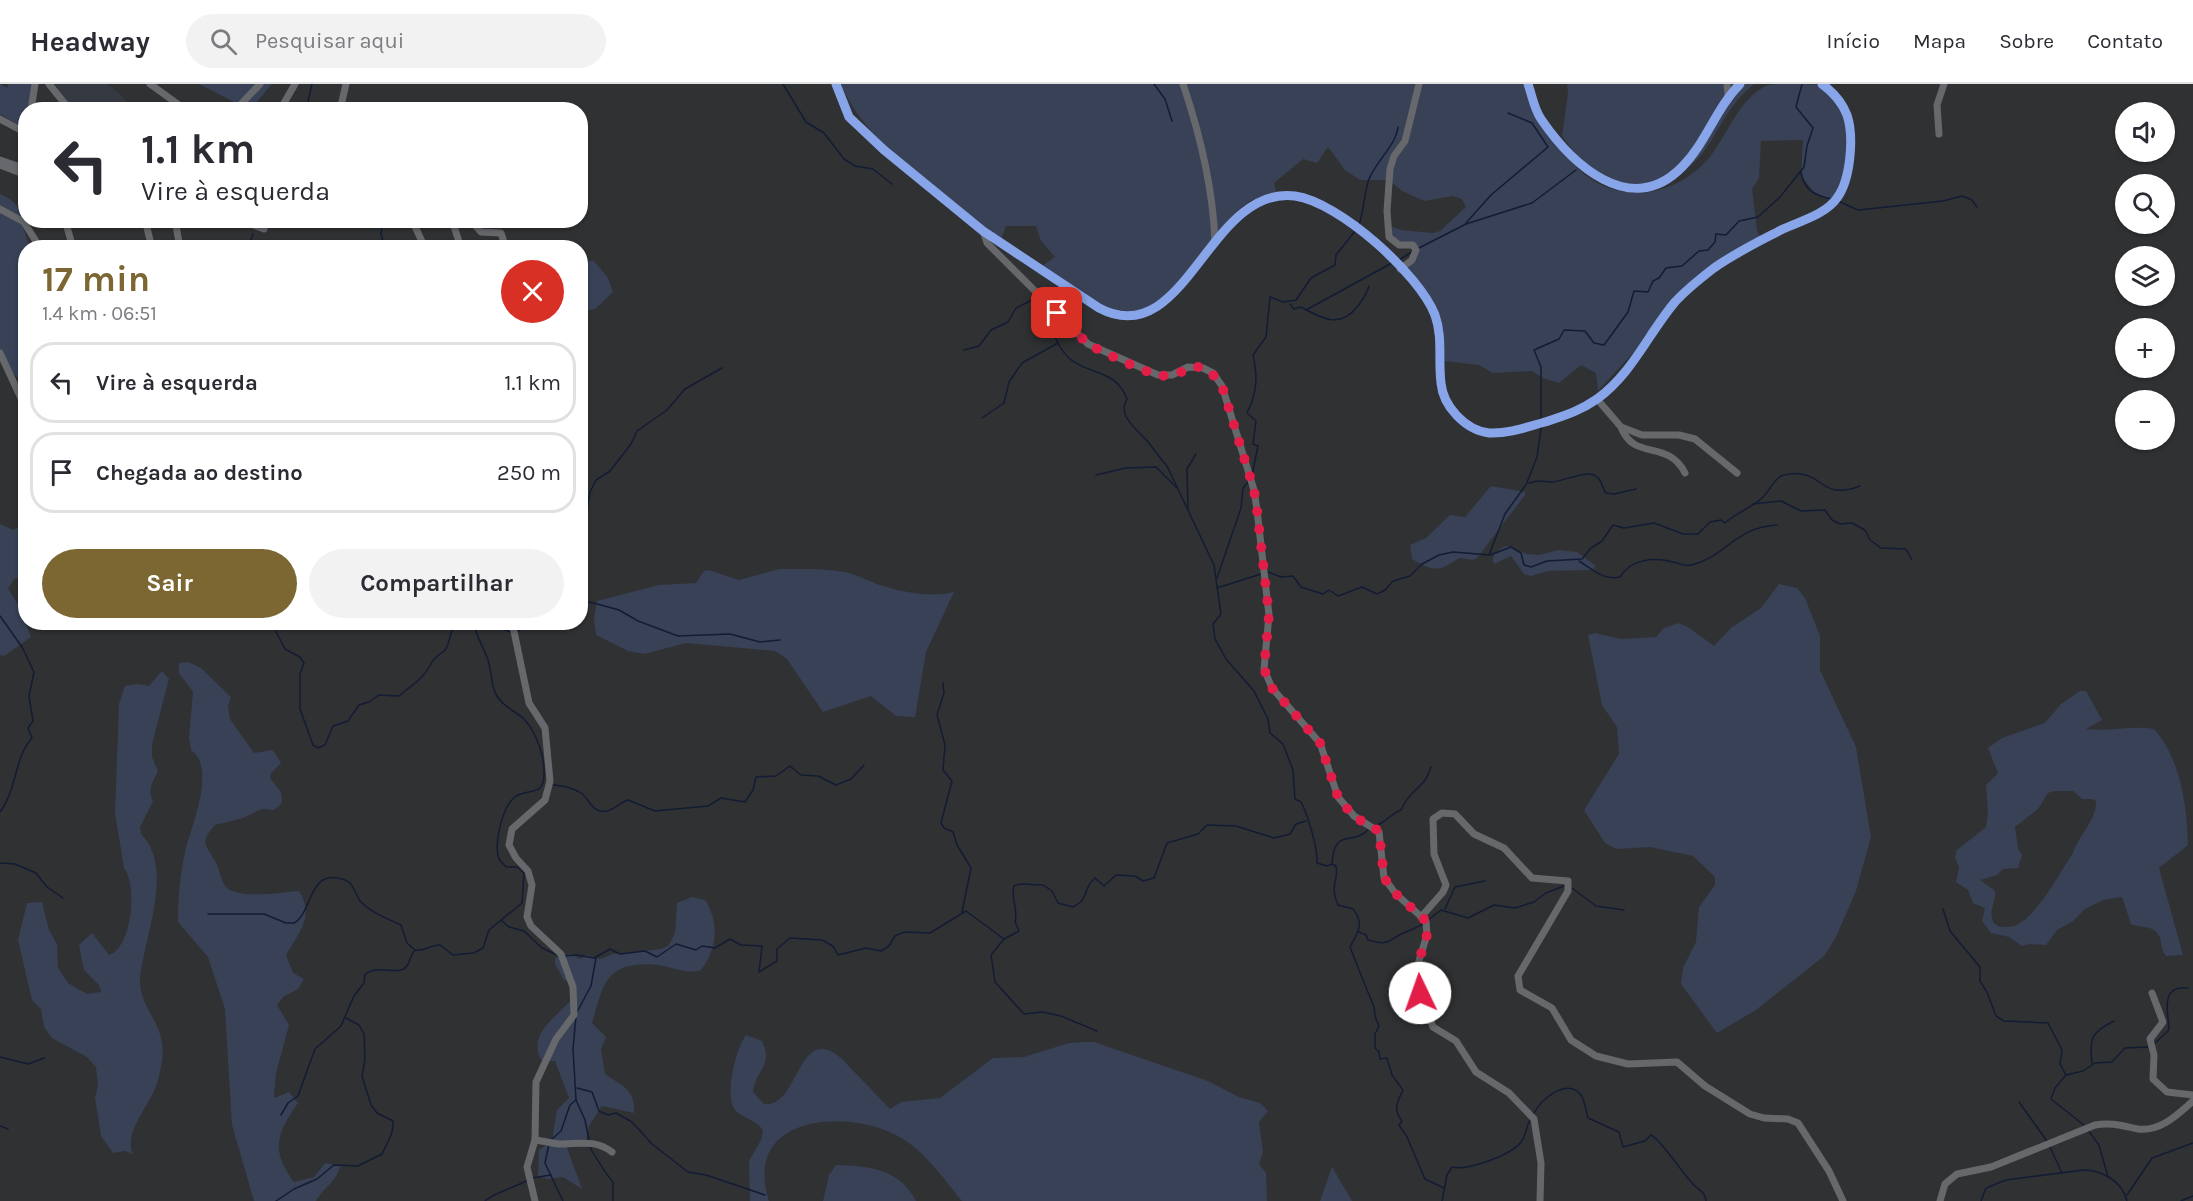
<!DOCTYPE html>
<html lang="pt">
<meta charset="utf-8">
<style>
:root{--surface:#fff;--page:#f2f2f3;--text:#2b2b33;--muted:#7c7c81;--line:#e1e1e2;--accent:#7c6733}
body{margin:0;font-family:Karla,sans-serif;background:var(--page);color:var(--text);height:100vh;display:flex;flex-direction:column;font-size:22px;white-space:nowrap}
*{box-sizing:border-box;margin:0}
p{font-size:20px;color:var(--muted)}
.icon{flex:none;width:33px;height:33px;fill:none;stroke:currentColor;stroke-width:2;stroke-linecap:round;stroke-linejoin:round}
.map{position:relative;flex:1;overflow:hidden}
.drawer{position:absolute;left:18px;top:156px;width:570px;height:390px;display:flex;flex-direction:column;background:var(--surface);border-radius:24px;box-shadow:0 2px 4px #0004}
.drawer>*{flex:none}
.hud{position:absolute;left:18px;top:18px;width:570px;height:126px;border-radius:24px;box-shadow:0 2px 4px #0004;background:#fff;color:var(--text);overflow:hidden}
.controls{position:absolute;left:2115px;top:18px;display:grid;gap:12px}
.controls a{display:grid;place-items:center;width:60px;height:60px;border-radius:50%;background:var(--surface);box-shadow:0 2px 4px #0004;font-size:30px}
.pin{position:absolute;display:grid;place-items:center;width:51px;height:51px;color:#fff;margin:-26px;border-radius:12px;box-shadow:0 3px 9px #0006}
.me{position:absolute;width:66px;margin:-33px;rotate:357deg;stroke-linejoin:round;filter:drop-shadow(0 0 4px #0008)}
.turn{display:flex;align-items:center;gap:21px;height:126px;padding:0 24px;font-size:27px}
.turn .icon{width:78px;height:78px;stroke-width:2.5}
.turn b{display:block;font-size:42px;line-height:51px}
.round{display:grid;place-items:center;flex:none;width:63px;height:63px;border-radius:32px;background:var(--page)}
.head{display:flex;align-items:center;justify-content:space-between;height:102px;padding:0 24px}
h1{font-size:36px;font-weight:700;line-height:45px;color:var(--accent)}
.cta{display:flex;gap:12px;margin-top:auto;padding:12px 24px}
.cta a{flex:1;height:69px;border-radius:36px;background:var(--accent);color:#fff;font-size:24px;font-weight:700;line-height:69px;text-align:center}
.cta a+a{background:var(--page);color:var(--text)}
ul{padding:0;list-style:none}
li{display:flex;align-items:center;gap:18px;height:81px;margin:0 12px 9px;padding:0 12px;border:3px solid var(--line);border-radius:24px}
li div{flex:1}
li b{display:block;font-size:22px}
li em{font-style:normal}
header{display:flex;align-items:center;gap:36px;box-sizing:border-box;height:84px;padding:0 30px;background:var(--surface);border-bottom:2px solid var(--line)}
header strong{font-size:28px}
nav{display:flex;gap:33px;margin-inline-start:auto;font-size:21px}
.search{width:420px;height:54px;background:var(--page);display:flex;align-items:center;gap:15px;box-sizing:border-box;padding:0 21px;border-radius:33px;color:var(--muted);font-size:22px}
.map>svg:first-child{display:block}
.built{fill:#353941}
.green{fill:#384156;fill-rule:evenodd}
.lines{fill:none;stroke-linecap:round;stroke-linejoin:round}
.stream{stroke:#121c34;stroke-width:1.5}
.minor{stroke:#66686b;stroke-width:7}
.highway{stroke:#88a5e9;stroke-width:9}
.route{stroke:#e11d48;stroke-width:10;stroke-dasharray:0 18}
</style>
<header>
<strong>Headway</strong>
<div class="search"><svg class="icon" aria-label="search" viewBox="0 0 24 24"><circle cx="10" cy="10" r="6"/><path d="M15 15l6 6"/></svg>Pesquisar aqui</div>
<nav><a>Início</a><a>Mapa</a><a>Sobre</a><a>Contato</a></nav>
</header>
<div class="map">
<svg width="2193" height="1117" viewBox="0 0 2193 1117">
<rect width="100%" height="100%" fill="#303133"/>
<path class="built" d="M52,0H107L121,11L131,25H73Z"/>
<g class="green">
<path d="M0,0L7,4L9,0H33L29,25L26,26L24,44L0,30Z"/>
<path d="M199,0H272L255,20L234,18Z"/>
<path d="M841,0H1523C1535,27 1561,71 1584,90C1624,122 1677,111 1709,74C1727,52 1740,12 1768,1C1776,0 1787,0 1795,0C1802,0 1811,0 1818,1C1859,20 1852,86 1831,117L1814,108L1801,92L1803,56L1761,57L1759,94L1752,105L1757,147L1762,156L1709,186L1598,307L1596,289L1581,281L1559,299L1543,294L1532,287L1493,289L1479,281L1444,277L1443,252L1404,184L1415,166L1394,159L1387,141L1401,146L1433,149L1440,147L1466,123L1462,115L1453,112L1424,117L1402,107L1389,96H1360L1345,86L1328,63L1317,79L1303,75L1274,99L1277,110C1266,112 1256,113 1247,119C1205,147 1180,242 1115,225C1087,218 1063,199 1039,184L1055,173L1041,157L1036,142H1006L1001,155C948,115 866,62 841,0Z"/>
<path d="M1567,0H1754C1705,40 1717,95 1636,100C1604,102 1579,76 1562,52L1568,10Z"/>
<path d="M0,110C30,123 18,138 30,163L26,164L25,295L20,296L5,281L0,269Z"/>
<path d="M594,177L608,194L613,208L595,225L581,228V178Z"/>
<path d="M1491,402L1525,408V411L1477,474L1473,476L1459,474C1439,488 1434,488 1412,475L1410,461L1426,454L1450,431L1465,433Z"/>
<path d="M0,440L13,446L25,440V494L14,495L8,505L19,522L31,553L4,572L0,571Z"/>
<path d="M1507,462L1527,470L1539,471L1559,466L1577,468L1596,482L1592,486L1549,487L1531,492L1524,490L1511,472L1494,480C1490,472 1499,464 1507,462Z"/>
<path d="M779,485C801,485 823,484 844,488C856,490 868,497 880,501C900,508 933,514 954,508L926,568L915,633L896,632L871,612L823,628L787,575L775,567L686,559L644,570L628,567L596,551L594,534L597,517L659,501L696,499L704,487L709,486L739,496Z"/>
<path d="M1779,500L1797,504L1805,514L1820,552V586L1856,663L1871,753L1856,807L1836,853L1824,872L1756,926L1717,949L1681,900L1683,884L1696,858L1699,823L1715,801V793L1693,772L1650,763L1616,765L1605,759L1584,726L1619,670L1617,643L1602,621L1588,551L1595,549L1621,555L1656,553L1664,544L1678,539L1688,543L1714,562L1731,544L1761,524Z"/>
<path d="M188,578L201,584L231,613L228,622L230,635L254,669L273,666L281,679L271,689L270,694L281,708L282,718L279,722L274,726L262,725L243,734L215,741C199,759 206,761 215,777C220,784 220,796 226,803C239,816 282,808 299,807C315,832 299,849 286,871L293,889L304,895L298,905L283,913L277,921L289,941L276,989L274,1012L275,1014L289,1008L298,1019C277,1049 270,1066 294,1098L314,1093L325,1079L340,1082C336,1099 324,1103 316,1117H254L232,1041L225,925L208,873L178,838C178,814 180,791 185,768C191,743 217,684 191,666L189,654L193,608L179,589V579Z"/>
<path d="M162,587L169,595L152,660V673L158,687C153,697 147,707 153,717L140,743L141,750C175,784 144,853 140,895C139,919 156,932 161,954C165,968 161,986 157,999C150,1022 123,1048 133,1070L125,1067L113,1069L101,1052L95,1013L98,1002L96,983L87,973L52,954L44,943L41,925L32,916L18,856L27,819L42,818L49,846L57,860L58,884L68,899L87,910L101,908L99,901L84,886L79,861L92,849L109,871C133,863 137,800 124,784L115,729L119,620L125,602L138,600L149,602Z"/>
<path d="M2080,607H2086L2102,636L2086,645C2109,648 2132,641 2154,645C2181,675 2187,723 2188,761L2159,784L2183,871L2166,872C2161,865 2162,862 2160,854C2156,841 2141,844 2131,840L2122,813L2103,816L2085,825L2073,837L2057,846L2046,861L2029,860L2022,862L2009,853L1991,849L1982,837L1985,824L1973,819L1968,806L1956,798L1959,784L1955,773L1957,766L1986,743L1988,728L1986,701L1998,689L1988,664L2002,654L2045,639L2061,620ZM2054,707H2073L2082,715H2092L2096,717C2097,736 2078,752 2073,769C2059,789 2032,844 2007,843C2002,843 1997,843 1994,839C1987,828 1997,817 1995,807L1980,796L1997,791L2003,785L2018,784L2022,771L2018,764L2015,743L2038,725L2048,709Z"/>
<path d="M692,813L705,816C720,839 717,865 701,886C688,890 677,885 664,882C655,880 645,880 636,881C602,884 601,912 592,939L606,953L601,965L605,990C622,1002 636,1006 634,1029L602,1022L589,1042L586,1056L566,1061L582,1105L563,1093L548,1095L538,1092L539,1066L552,1057L557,1026L569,1014L555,977H542C526,950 556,934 572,915L574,899L564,896L555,880V874L570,870L580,875L587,871L600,875L613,870L662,865L669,861L675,849L677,819Z"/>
<path d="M746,951L762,957C774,981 755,987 753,1008L764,1020C800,1025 797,936 842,975L890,1025L901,1018L940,1014L993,974L1024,973L1069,959L1084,958H1094L1208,997L1239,1013L1260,1019L1268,1027L1259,1038L1263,1068L1259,1080L1266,1089L1267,1117H962C943,1094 922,1063 894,1050C840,1024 742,1034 769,1117H750L749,1077L761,1056L763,1046C756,1036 745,1035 736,1027C723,1014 736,964 746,951Z"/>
<path d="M836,1081C869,1082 898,1084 916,1117H823L829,1091Z"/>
<path d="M1332,1083L1352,1117H1320Z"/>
</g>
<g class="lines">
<g class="stream">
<path d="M783,0L806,38L824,49L844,75L855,82L873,85L892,100"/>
<path d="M1154,0L1165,15L1172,37"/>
<path d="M306,26L312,0"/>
<path d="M1801,88C1804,105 1813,111 1831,115"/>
<path d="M1838,117L1858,126L1943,117L1962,112L1972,116L1977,123"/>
<path d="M383,136L381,150L385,164"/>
<path d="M1466,139L1491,111L1548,63L1532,39L1508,29"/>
<path d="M1359,141C1364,126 1364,110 1369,95C1377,76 1396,61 1398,43"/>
<path d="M248,164L253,150"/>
<path d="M1417,165L1466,140L1532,119L1576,86"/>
<path d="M1399,176L1413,167"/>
<path d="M1290,220L1294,225L1301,223C1323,235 1340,245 1358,222C1363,215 1367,210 1369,202"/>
<path d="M1306,226L1392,179"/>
<path d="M964,266L979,262L991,246L1008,238L1016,224L1036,214C1050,231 1052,259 1070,275C1089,291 1116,285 1127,315C1116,332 1139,347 1149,359C1155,367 1160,374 1167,382L1214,481L1221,530L1213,540L1215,555L1226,575L1254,607L1268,635L1270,649L1283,660L1293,686L1295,715L1301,718C1308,731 1318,765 1317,779L1327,782L1332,780"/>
<path d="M982,334L1004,319L1009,298L1022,279L1058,259"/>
<path d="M1541,336V283L1534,266L1559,255L1564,246L1585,247L1594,259L1604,261L1628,228L1634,207L1648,208L1653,197L1659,194L1666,184L1682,182L1699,167L1708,166L1715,158L1716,150L1726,151L1739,137L1758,133L1780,113L1804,83L1807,62L1813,44L1796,23L1802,0"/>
<path d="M1096,391L1126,384L1156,383L1177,404"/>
<path d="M1252,391L1258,362L1253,360L1256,337L1247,329C1257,309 1258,293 1253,271L1266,253L1270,213L1283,218L1296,216L1311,194L1335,181L1336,171L1355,147"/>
<path d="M1529,399C1541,396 1539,397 1551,398C1561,399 1586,384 1597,393C1602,396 1602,405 1606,409L1614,410L1636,405"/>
<path d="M1526,401L1537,373L1541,344"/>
<path d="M1753,420L1781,417L1801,427L1825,426L1832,436L1840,440L1852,439L1865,446L1870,456L1881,464L1906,465L1912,476"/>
<path d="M1188,424L1187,385L1196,370"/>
<path d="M580,450L584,445L590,408L596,396L610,387L631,360L637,347L667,326L685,305L722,284"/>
<path d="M1489,471L1505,430L1525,402"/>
<path d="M1579,477C1592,485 1604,497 1620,493C1631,475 1653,473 1673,478C1679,479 1684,483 1691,481C1726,473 1735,443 1777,441"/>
<path d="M1268,488L1281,493L1293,492L1301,503L1323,510L1329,506L1338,512L1362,503L1377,510L1385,506L1393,497L1410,492L1422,480L1439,471L1453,468L1490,471L1511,463L1521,469L1524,481L1531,483L1547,477L1582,475L1591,464L1602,457L1613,441L1624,444L1654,439L1683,450H1698L1710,438L1721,436L1725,439C1736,429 1753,423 1763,413C1770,406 1773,397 1781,392C1786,390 1795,389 1800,390C1824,392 1823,416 1860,402"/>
<path d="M1217,494L1241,424L1243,404L1248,398"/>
<path d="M1217,504L1261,490"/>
<path d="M580,520L590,518L619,526L638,537L678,552L730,550L760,558L780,556"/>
<path d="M0,532L22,563L34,588L29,612L33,637L28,644L32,654C14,674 17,706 0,728"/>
<path d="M271,538L285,565L300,573L304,579L300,590V625L313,661L318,664L325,661L333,642L348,637L359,621L369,618L379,611L399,612C415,598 422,597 432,578C435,572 442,570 446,565C449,559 450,552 452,546L468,538"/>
<path d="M474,541L488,540L511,548"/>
<path d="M518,547L536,538"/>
<path d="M943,599L944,609L937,631L945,661L943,686L952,697L941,739L944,744L953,748L957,761L971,784L962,828"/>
<path d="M553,701C562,702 572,703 581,709C590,715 592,730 607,727C615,726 620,718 628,716L655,727L708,722L721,714L745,718L753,706L756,693L776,692L790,682L801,691L818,692L836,701L851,695L864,681"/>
<path d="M1375,742C1387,738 1390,730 1401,726C1411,703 1425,705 1431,683"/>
<path d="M1369,745C1353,763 1334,742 1332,780L1336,782C1339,799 1329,799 1338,821L1353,825C1365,840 1358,848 1350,863C1358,883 1364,900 1373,920C1376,928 1373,932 1379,942L1375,950V964L1379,968L1380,975L1387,974L1392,991L1403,1006C1398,1017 1392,1025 1402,1037L1399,1041L1407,1053L1425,1095L1444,1104"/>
<path d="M0,779L15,780L36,789L47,803L63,814"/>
<path d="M1572,804L1596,822L1624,826"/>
<path d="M1445,825L1455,803L1485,797"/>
<path d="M1943,825L1950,847L1980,883V897L1987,908L1996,932L2004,937L2048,939L2062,966L2060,980L2066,991"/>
<path d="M208,830H264L286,839H294C313,829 308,782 345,796C354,799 355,811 361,818C372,829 388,835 401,841L407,859L415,866"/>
<path d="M1428,836L1441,826L1468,834L1494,821L1515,824L1534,818L1546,809L1564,802"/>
<path d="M502,837L509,843L524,847L542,864L557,871"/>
<path d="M1359,848L1366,851L1368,856C1387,861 1386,859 1401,850C1409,846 1416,845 1424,839"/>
<path d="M564,872L577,871L594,874L610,865L620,870L645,867L657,873L676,860L696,866L702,862L715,864L730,855L741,861L762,862L759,888L777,877V865L790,854L822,856L833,862L838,871L866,864L881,867L889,862L895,852L904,848L930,849L966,827L1004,855"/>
<path d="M577,928L591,902L596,874"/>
<path d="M576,932L573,965L576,1016L585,1036L589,1056"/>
<path d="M1097,947L1061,932L1042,928L1024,930L995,898L991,871L1004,855L1019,847L1015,838C1019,826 1010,815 1014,802C1022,797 1033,802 1043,801L1052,807L1058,819L1073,823C1090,815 1083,803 1095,794L1104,802L1116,791L1135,792L1143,797L1154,794L1167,759L1198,750L1207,741L1236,742L1274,754L1290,750L1296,740L1306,737"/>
<path d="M2155,959L2169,946C2169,931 2158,901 2188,904"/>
<path d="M0,973L28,980L44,974"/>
<path d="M2092,979C2089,955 2091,948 2114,937"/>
<path d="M577,1004L592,1008L599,1027L608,1031L616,1029L632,1038L652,1060L688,1088L706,1091L765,1111"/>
<path d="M2019,1018L2047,1057"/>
<path d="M1534,1029C1540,1016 1567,993 1581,1011C1585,1017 1586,1028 1588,1034L1619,1048L1623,1063L1645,1057L1651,1051C1660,1054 1684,1092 1695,1102C1701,1108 1705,1108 1706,1117"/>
<path d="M281,1031L288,1019L298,1012L315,965L341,942L354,912L364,899L365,890C378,880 398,892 406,883C410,879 410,871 415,866C423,868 431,861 440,861L453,871L474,869L483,864L489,846L522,819L524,789L517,783H506C504,780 499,777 498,772C495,757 502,723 515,713C527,704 544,713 544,691C545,673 537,650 525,636C516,627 504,624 497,612C490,601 492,585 487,573C482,561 476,551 473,538"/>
<path d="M0,1042L8,1045"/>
<path d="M2085,1042L2051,1015L2055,1004L2066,991L2083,987L2095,979L2112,978L2125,964L2148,963"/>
<path d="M2088,1046L2099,1061L2108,1093"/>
<path d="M551,1056L561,1047L570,1021L576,1016"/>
<path d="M549,1060L545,1079L563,1117"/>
<path d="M2049,1061L2062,1089"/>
<path d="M590,1063C594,1071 608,1093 613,1098V1117"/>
<path d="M532,1094L551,1091"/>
<path d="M2127,1111L2152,1074L2193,1059"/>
<path d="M276,1117L294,1105L317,1095L334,1081L358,1082L382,1070C387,1059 394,1050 393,1037L377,1029L371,1021L362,992L365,976L364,950L359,941L346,934"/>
<path d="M485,1117C495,1108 514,1104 528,1096"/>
<path d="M1442,1117L1447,1091L1452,1083C1466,1087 1510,1072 1521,1058C1526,1052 1526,1043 1530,1036"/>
<path d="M1981,1117L1986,1104L2006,1096L2083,1086C2102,1086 2122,1097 2127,1117"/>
<path d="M2181,1117L2193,1112"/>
</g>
<g class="minor">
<path d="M49,0L70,26"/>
<path d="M150,0L186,26"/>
<path d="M1183,0C1200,50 1213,106 1215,158"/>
<path d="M1727,0L1728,12"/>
<path d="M31,26L35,0"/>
<path d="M241,26L242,19L260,0"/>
<path d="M280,26L295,0"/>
<path d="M340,26L346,0"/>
<path d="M0,35L26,49"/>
<path d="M1939,50L1937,21L1944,0"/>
<path d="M0,76L26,85"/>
<path d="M0,81L26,91"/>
<path d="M0,125L24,138L40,164"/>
<path d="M65,136L73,164"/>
<path d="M145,136L152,164"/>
<path d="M175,136L180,164"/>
<path d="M240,136L264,145L265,136"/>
<path d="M412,136L425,164"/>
<path d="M452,136L461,164"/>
<path d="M454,142L471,137L481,148L501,149L506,164"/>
<path d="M983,147L987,159L1088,260L1158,291H1172L1188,283L1203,284L1213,289L1222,302L1254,406L1257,426L1269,531L1264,585L1272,604L1320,659L1338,713L1354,732L1379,748L1384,794L1396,810L1426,837L1427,851L1417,883L1420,909L1433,943L1456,957L1476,988L1509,1009L1534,1035L1541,1079L1540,1117"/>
<path d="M1400,185L1412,176L1416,166L1413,161H1399L1389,153L1387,127L1390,85L1394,72L1405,57L1419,0"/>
<path d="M0,269L26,325"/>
<path d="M1597,315L1621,343L1642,351H1679L1695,355L1737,389"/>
<path d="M1621,343C1634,378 1667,354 1685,389"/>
<path d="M512,538L529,619L545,644L550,697L545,716L512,745L509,761L516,774L528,787L532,801L527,833L531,842L561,870L573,903L574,931L556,955L536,998L535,1056L527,1083L535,1117"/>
<path d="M1421,833L1443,808L1446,801L1434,770L1433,735L1442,729L1455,730L1474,750L1504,764L1532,794L1568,797V807L1518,892L1520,906L1552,924L1571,956L1596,972L1628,980L1677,978L1705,1002L1750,1030L1764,1034L1788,1035L1798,1039L1829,1087L1843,1117"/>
<path d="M2152,909L2163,938L2150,955L2154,971L2153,995L2167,1008L2193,1011"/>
<path d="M535,1056C543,1057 551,1059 559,1060C579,1060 595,1055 612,1068"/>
<path d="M1940,1117L1945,1100L1957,1090L1991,1083L2095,1041C2111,1038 2123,1042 2138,1045C2161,1048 2178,1030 2193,1017"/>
</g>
<g class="highway">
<path d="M836,0L849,33L884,66L983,147L1099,224C1186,270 1208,101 1295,112C1339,118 1419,190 1435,231C1443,254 1438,275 1441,299C1443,322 1465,346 1489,349C1508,350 1527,343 1545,338C1563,332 1580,327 1597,315C1632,290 1648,250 1675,218C1686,206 1701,194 1714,184C1735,169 1760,157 1783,145C1801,137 1826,130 1837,114C1851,95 1854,52 1847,31C1842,18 1833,8 1822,0"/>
<path d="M1528,0C1532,11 1534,25 1541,35C1571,79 1630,136 1682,83C1706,59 1716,24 1740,0"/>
</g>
</g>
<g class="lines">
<path class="route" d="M1057,229C1067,238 1076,249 1086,258C1096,266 1145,288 1158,291C1187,297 1195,263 1222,302L1254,406L1257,426L1269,531L1264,585L1272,604L1320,659L1338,713L1353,732L1379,747L1384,794L1396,810L1426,837L1427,851L1417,883L1420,909"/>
</g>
</svg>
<div class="controls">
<a><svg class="icon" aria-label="sound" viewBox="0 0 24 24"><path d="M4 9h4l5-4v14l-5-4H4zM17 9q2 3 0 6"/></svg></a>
<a><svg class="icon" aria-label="search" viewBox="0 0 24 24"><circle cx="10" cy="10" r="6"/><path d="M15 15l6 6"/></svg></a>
<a><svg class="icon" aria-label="layers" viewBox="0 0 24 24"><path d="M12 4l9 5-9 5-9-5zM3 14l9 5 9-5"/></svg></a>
<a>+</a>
<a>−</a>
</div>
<div class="pin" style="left:1057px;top:229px;background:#d93025"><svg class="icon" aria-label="arrive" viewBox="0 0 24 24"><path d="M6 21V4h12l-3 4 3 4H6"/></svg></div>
<svg class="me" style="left:1420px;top:909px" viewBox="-20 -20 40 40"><circle r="19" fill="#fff"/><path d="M0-13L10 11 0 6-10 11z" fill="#e11d48"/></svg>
<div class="hud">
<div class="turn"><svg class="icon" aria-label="left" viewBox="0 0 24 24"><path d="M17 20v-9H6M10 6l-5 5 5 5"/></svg><div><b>1.1 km</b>Vire à esquerda</div></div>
</div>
<section class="drawer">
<div class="head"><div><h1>17 min</h1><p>1.4 km · 06:51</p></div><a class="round" style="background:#d93025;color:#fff"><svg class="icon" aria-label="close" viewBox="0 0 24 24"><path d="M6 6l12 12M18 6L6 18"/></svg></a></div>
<ul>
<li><svg class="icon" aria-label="left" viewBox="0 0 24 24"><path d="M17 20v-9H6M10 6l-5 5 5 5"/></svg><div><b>Vire à esquerda</b></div><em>1.1 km</em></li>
<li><svg class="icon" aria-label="arrive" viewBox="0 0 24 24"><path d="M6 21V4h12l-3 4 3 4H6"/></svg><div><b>Chegada ao destino</b></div><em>250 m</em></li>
</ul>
<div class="cta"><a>Sair</a><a>Compartilhar</a></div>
</section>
</div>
